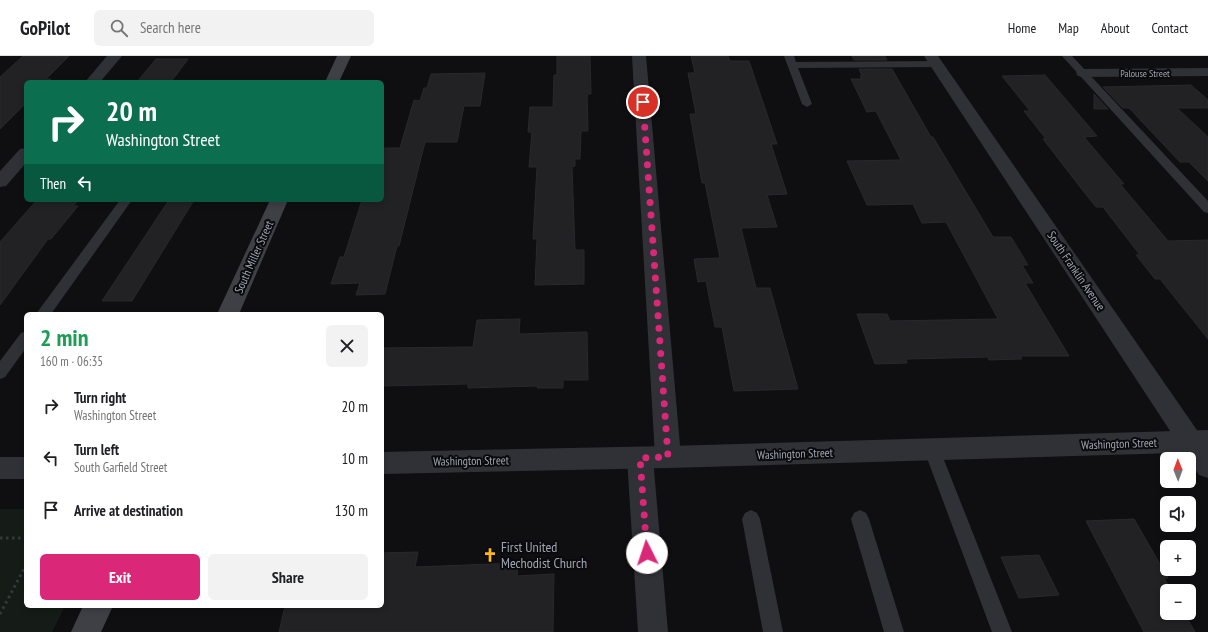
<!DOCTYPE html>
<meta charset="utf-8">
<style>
:root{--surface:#fff;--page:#f2f2f2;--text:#202124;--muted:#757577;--line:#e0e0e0;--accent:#db2777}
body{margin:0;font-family:"PT Sans Narrow",sans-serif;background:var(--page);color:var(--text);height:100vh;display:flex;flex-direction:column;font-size:15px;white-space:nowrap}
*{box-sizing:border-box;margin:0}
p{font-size:13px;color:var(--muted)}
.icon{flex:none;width:22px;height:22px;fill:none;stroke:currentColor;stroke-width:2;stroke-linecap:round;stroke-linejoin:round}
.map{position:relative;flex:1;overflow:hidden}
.side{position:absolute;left:24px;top:256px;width:360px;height:296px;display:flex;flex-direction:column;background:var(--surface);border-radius:6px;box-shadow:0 2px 6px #0003}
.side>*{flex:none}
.guide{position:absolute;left:24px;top:24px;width:360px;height:122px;border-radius:6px;box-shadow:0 2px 6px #0003;background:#0b6e4f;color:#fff;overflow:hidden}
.needle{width:26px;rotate:359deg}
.tools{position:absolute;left:1160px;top:396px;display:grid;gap:8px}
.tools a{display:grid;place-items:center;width:36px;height:36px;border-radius:6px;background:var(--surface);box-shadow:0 2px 6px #0003;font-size:20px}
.pin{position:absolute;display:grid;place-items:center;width:34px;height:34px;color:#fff;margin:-17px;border:2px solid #fff;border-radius:50%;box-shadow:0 1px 4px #0007}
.me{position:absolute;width:44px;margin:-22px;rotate:356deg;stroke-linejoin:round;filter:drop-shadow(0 0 3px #0008)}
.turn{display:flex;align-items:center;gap:14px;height:84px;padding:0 16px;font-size:18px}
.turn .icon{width:52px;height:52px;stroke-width:2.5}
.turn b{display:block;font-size:28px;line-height:34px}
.then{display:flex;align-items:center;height:38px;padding:0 16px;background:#0003;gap:8px;font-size:15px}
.round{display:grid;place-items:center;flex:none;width:42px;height:42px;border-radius:6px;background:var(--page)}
.overview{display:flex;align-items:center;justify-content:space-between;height:68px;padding:0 16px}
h1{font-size:24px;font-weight:600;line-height:30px;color:#1e9e55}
.button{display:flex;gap:8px;margin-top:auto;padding:8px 16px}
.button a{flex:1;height:46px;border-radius:6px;background:var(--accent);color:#fff;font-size:16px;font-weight:600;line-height:46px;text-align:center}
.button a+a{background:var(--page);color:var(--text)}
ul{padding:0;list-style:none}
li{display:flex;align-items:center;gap:12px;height:52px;padding:0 16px}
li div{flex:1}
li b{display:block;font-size:15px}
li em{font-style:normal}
header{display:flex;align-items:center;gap:24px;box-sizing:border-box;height:56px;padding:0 20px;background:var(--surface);border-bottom:1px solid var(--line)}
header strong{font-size:19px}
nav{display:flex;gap:22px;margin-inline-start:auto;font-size:14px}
.search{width:280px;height:36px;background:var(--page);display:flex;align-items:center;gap:10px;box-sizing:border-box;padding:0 14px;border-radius:6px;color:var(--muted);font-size:15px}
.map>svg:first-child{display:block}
.green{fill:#151c17}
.building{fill:#222225;stroke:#29292d}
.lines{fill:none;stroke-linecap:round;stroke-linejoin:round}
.path{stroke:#36383d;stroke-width:3;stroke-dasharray:2.5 3.5;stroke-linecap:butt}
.service{fill:#303136;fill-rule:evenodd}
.minor{fill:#303136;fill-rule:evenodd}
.tertiary{fill:#303136;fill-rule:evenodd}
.secondary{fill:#3e4046;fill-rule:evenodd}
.route{stroke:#db2777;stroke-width:7;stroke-dasharray:0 12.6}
.labels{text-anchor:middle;stroke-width:4;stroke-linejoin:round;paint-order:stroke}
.far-street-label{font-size:10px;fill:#9fa5b3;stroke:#0a0a0c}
.street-label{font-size:12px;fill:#9fa5b3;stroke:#0a0a0c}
.near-poi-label{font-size:14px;fill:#9fa5b3;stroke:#0a0a0c;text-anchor:start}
</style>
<header>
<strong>GoPilot</strong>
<div class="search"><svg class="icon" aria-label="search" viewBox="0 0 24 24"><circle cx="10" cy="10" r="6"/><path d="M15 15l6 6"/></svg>Search here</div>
<nav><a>Home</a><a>Map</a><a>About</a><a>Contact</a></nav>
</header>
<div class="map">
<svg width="1208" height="576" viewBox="0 0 1208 576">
<rect width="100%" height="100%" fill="#0f0f11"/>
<path class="green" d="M0,453H26V550H65L52,576H0Z"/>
<g class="building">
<path d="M23,0H69L46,23H51L48,26H26V47L0,73V21Z"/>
<path d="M557,0H590L591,38H587L588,75H581L580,103H575V110L572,111L575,194H584V228L535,229L537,183H533L537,111H529L532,76H528L530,51H553L554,19H557Z"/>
<path d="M691,0H728L730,5H749L777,88H771L787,138L767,139L777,171L741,172L756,232H770L798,333L734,335L722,271H715L706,225L698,226L694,203L720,202L705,127H702L690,58H696L688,17H695Z"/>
<path d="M852,0H885L887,4H854Z"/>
<path d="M156,3H188L171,26H137Z"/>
<path d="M859,13H892L931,81H933L993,181H1011L1028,209H1022L1033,227H1025L1069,300H1020L1022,303L989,304L988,301L906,303L907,307L875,308L857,258H887L890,265L998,263L946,166L922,167L913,148L867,149L847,105L901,104L876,55L867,56L851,23H862L860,20H862Z"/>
<path d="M485,17L480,50H464L457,86H425L399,190H397L385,238L356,239L360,227L331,228L340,201H344L362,144H382V92H400L414,44L420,45L424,32H427L431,18Z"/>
<path d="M1045,19L1097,80L1084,81L1124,128H1120L1168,185L1208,184V283L1160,223H1155L1136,199H1140L1103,151H1096L1084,136L1043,83H1046L1024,55H1030L1002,20Z"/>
<path d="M1191,29L1208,44V52H1177L1208,81V125L1189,106H1180L1129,52H1123L1103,31Z"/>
<path d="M1094,38L1108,53H1094Z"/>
<path d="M37,144H78L73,150H78L51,183H48L0,249V186Z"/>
<path d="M169,144H194L132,245H102Z"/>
<path d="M520,263L519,278L587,276L588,324H563V332H537L538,330L468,332V328L382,330V292L473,291L477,264Z"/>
<path d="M1134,463L1168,522H1164L1172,535H1167V557H1184L1195,576H1144L1086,465Z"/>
<path d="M418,496L415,511L518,507L517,520L554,518L553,576H279L285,550H382V497Z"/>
<path d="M1039,499L1059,539L1019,542L1001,501Z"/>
</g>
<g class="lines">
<g class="path">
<path d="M0,482H26"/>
<path d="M0,558L26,509"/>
</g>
<g class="service">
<path d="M784,0H794L796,6L937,5L942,8L937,11L798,12L812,48L807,51L802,48Z"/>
<path d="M1062,0H1072L1208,145V157L1204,156Z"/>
<path d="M120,144H132L51,258H36Z"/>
<path d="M26,275V292L5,321L0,323V305L21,277Z"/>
<path d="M932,387L938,389L940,394L1012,576H992L924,394L926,389Z"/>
<path d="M751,454L757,457L760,463L783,576H763L742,463L745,457Z"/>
<path d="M860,454L866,457L869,463L904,576H884L851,463L854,457Z"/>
</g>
<g class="minor">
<path d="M107,0H122L100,26H85Z"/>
<path d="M632,0H646L681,401L677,409L668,412L659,409L655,401Z"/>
<path d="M924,0H938L1208,390V422L1199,419Z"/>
<path d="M1208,12V20L1083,21L1078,20L1076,17L1078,14L1083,13Z"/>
<path d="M26,92V107L6,130L0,131V115L20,93Z"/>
<path d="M640,391L649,394L653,402L668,576H638L627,402L631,394Z"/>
</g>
<g class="tertiary">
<path d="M1208,374V396L668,412L382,418V396L668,390Z"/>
<rect x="0" y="401" width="26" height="22"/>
</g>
<g class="secondary">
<path d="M337,0H351L339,26H325Z"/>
<path d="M270,144H288L239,258H217Z"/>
<path d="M83,550H113L101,576H71Z"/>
</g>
</g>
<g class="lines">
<path class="route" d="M643,46L668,401L640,402L647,497"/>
</g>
<defs>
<symbol id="church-bare" viewBox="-9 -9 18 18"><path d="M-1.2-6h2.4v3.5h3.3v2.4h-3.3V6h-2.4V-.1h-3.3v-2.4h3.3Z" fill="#ffb919" stroke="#0a0a0c" stroke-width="2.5" paint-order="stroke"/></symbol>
</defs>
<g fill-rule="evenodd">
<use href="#church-bare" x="480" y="489" width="20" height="20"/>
</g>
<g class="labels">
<g class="far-street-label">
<text x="1145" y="21">Palouse Street</text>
</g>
<g class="street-label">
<text transform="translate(254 201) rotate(-66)" y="4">South Miller Street</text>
<text transform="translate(1076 215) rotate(56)" y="4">South Franklin Avenue</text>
<text transform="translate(1119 388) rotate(-2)" y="4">Washington Street</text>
<text transform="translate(795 398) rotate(-2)" y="4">Washington Street</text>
<text transform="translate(471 405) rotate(-1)" y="4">Washington Street</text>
</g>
<g class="near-poi-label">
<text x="501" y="496">First United<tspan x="501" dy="16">Mechodist Church</tspan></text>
</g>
</g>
</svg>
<div class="tools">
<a><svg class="needle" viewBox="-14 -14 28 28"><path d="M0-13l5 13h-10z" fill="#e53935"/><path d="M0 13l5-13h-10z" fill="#757577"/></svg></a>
<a><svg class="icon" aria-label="sound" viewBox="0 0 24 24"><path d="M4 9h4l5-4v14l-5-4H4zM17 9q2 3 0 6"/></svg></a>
<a>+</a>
<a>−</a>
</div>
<div class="pin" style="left:643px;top:46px;background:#d93025"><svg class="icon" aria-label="arrive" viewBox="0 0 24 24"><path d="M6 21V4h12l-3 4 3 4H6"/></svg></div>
<svg class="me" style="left:647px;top:497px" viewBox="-20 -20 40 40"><circle r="19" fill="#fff"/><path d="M0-13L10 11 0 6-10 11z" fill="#db2777"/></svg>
<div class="guide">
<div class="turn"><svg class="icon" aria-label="right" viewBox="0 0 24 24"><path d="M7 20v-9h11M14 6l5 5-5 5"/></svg><div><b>20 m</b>Washington Street</div></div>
<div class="then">Then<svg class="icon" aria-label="left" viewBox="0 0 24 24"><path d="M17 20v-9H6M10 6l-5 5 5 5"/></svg></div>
</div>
<section class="side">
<div class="overview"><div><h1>2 min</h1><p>160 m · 06:35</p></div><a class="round"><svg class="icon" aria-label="close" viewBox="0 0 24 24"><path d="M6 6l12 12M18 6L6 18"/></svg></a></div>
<ul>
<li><svg class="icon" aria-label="right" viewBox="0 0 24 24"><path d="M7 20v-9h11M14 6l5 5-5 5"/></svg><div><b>Turn right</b><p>Washington Street</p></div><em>20 m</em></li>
<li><svg class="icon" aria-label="left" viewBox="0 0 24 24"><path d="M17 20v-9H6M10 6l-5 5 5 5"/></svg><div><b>Turn left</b><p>South Garfield Street</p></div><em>10 m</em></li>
<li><svg class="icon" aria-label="arrive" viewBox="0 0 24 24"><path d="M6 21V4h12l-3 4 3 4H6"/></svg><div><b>Arrive at destination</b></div><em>130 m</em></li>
</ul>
<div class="button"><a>Exit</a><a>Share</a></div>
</section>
</div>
